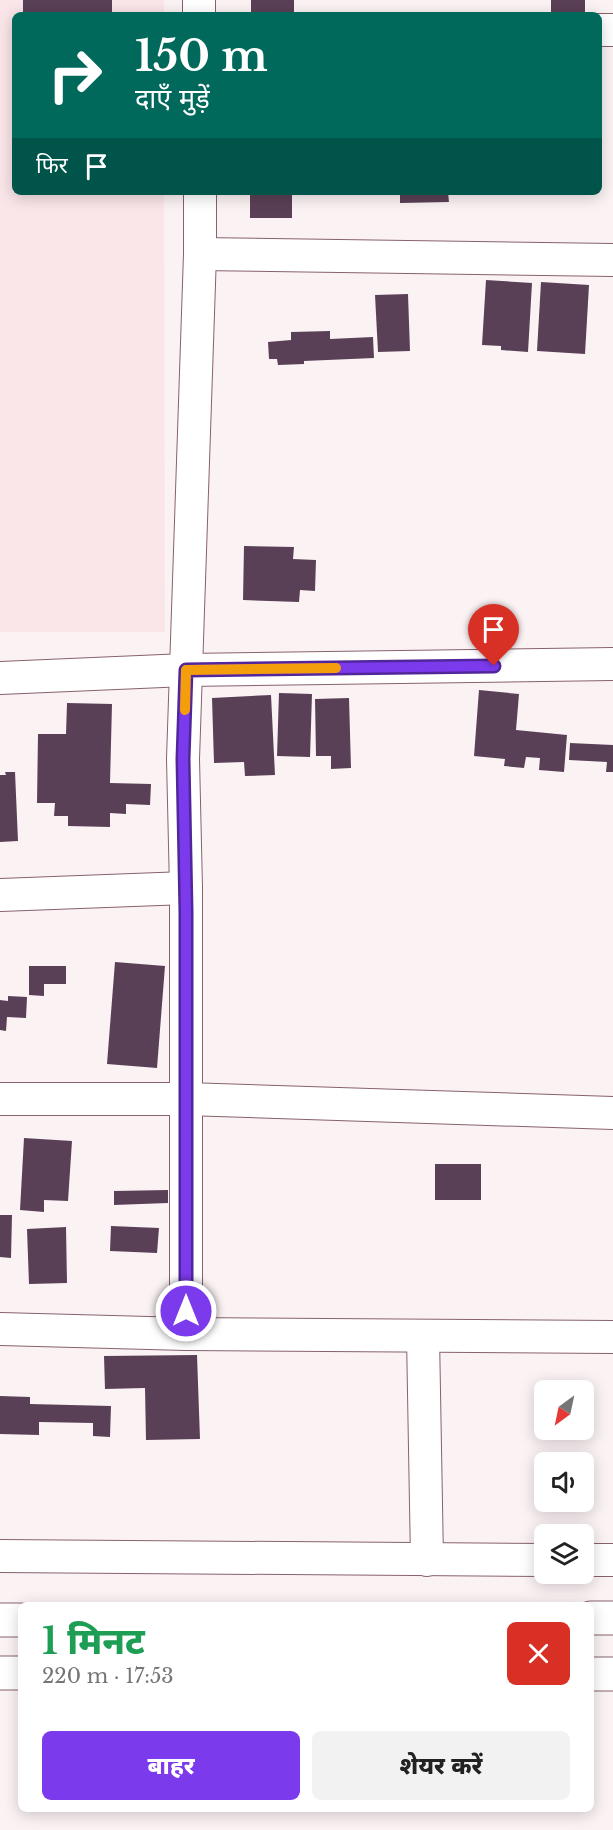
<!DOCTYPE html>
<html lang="hi">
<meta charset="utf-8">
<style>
:root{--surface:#fff;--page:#f2f2f2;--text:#222;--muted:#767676;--accent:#7c3aed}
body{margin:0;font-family:"Libre Baskerville","Noto Sans Devanagari",serif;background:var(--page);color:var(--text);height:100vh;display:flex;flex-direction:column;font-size:22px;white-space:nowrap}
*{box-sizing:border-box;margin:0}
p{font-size:20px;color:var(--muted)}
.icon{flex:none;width:33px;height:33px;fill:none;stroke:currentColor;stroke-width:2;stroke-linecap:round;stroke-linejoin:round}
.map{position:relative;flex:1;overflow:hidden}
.details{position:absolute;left:18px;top:1602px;width:576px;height:210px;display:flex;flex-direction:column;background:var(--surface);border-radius:9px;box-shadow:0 3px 15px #0003}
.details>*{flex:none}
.guide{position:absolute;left:12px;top:12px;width:590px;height:183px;border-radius:9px;box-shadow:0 3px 15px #0003;background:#00695c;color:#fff;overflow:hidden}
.needle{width:39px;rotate:213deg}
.buttons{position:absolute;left:534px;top:1380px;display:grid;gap:12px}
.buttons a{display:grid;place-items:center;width:60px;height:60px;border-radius:9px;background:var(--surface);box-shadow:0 3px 15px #0003;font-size:30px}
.pin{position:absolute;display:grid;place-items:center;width:51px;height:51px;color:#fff;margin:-62px -26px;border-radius:50% 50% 50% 0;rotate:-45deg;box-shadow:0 0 6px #0007}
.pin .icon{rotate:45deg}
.me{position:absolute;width:66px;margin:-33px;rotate:0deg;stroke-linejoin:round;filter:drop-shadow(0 0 4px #0008)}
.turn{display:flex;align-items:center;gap:21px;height:126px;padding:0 24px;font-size:27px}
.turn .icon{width:78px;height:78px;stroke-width:2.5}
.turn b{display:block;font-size:42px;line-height:51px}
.then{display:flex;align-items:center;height:57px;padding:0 24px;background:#0003;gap:12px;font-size:22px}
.round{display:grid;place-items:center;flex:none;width:63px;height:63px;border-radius:9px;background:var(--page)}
.summary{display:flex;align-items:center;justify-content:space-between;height:102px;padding:0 24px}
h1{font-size:36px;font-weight:800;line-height:45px;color:#1e9e55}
.action{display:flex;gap:12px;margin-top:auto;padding:12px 24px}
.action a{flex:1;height:69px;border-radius:9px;background:var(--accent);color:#fff;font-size:24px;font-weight:800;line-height:69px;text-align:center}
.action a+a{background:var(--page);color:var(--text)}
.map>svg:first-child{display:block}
.built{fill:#fae5e9}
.building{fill:#5a4056}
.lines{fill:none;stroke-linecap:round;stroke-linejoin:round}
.minor-casing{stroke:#87626b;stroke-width:34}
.tertiary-casing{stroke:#87626b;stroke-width:35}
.minor{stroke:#fff;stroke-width:32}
.tertiary{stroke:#fff;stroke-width:33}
.route-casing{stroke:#51269a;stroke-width:15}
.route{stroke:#7c3aed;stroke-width:10}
.slow{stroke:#f59e0b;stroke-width:10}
</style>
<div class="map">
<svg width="613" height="1830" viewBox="0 0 613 1830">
<rect width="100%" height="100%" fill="#fbf2f4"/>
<path class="built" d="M0,0H164V15H15V192H164L165,632H0Z"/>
<g class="building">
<rect x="23" y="0" width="89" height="15"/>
<rect x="251" y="0" width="43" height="15"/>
<rect x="551" y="0" width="34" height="14"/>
<rect x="250" y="192" width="42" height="26"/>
<path d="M400,192H448L449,202L400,203Z"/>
<path d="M486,280L532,283L528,352L501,350V346L482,345Z"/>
<path d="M541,282L589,285L585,354L537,351Z"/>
<path d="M408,294L410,351L378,352L375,295Z"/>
<path d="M330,331V339L373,337L374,358L304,361V364L278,365L277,359H269L268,342L291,340V332Z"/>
<path d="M244,546L294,547L293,559L316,560L315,591L300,590L299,602L243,600Z"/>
<path d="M479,690L519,694L516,730L567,735L564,772L539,770L540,758L526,757L524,768L504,766L505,759L474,756Z"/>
<path d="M279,693L312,694L310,757L277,756Z"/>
<path d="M271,695L275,775L245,776L244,762L214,763L212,698Z"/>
<path d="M349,698L351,768L331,769V756H316L315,699Z"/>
<path d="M67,703L112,704L110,783L151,784L150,805L126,804V814L110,813V827L68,826V816H54L55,803H37L38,734H66Z"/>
<path d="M570,743L613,745V772H606L607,762L569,760Z"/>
<path d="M5,772H15L18,841L0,842V775H6Z"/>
<path d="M115,962L165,966L157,1068L107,1064Z"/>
<path d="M29,966H66V984H44V996L29,995Z"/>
<path d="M8,996L27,997L26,1018L7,1017L6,1031L0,1030V1000L8,1001Z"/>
<path d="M24,1138L72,1141L68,1201L44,1200V1212L20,1210Z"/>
<rect x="435" y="1164" width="46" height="36"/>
<path d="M168,1190V1203L114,1205V1191Z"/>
<path d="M0,1215H12L11,1258L0,1257Z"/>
<path d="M111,1226L159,1228L157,1253L110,1251Z"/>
<path d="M66,1227L67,1283L29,1284L27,1229Z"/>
<path d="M197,1355L200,1439L146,1440L145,1388L105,1389L104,1356Z"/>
<path d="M0,1396L30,1397V1404L111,1406L110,1437L93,1436V1423L39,1422V1435L0,1434Z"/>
</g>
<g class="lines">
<defs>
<g id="minor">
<path d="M199,0V15"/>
<path d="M598,30H613"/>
<path d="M200,254L613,260"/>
<path d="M0,678L186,670L613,664"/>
<path d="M0,895L186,888"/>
<path d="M0,1099H186L613,1113"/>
<path d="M0,1329L186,1334L613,1337"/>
<path d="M186,1334V888L183,759L200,254V192"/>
<path d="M423,1336L427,1560"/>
<path d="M0,1556L544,1560"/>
<path d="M584,1560H613"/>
</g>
<g id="tertiary">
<path d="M591,1618H613"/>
<path d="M0,1620H21"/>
<path d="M0,1673H21"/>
<path d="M591,1674H613"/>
</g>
</defs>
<use href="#minor" class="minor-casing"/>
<use href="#tertiary" class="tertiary-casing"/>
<use href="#minor" class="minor"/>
<use href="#tertiary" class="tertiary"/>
</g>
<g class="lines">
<defs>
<path id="route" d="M186,1311V912L183,759L186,670L494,666"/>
</defs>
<use href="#route" class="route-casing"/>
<use href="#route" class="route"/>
<path class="slow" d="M185,710L186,670L336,668"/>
</g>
</svg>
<div class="buttons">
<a><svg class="needle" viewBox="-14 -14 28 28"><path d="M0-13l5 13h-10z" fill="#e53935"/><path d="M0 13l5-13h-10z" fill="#767676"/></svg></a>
<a><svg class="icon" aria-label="sound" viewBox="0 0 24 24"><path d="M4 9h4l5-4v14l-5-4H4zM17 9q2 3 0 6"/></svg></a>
<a><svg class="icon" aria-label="layers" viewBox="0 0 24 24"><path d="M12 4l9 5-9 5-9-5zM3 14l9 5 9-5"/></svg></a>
</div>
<div class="pin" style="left:494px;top:666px;background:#d93025"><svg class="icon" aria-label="arrive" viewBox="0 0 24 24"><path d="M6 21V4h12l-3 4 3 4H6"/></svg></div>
<svg class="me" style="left:186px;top:1311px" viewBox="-20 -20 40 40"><circle r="17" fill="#7c3aed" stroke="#fff" stroke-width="3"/><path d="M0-11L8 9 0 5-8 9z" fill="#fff"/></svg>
<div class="guide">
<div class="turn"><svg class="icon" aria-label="right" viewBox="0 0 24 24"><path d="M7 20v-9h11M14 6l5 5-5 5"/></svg><div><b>150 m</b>दाएँ मुड़ें</div></div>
<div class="then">फिर<svg class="icon" aria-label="arrive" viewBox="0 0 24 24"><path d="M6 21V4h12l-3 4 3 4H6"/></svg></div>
</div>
<section class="details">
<div class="summary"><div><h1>1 मिनट</h1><p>220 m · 17:53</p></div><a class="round" style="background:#d93025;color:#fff"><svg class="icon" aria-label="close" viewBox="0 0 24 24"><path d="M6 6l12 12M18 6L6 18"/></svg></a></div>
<div class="action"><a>बाहर</a><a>शेयर करें</a></div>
</section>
</div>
